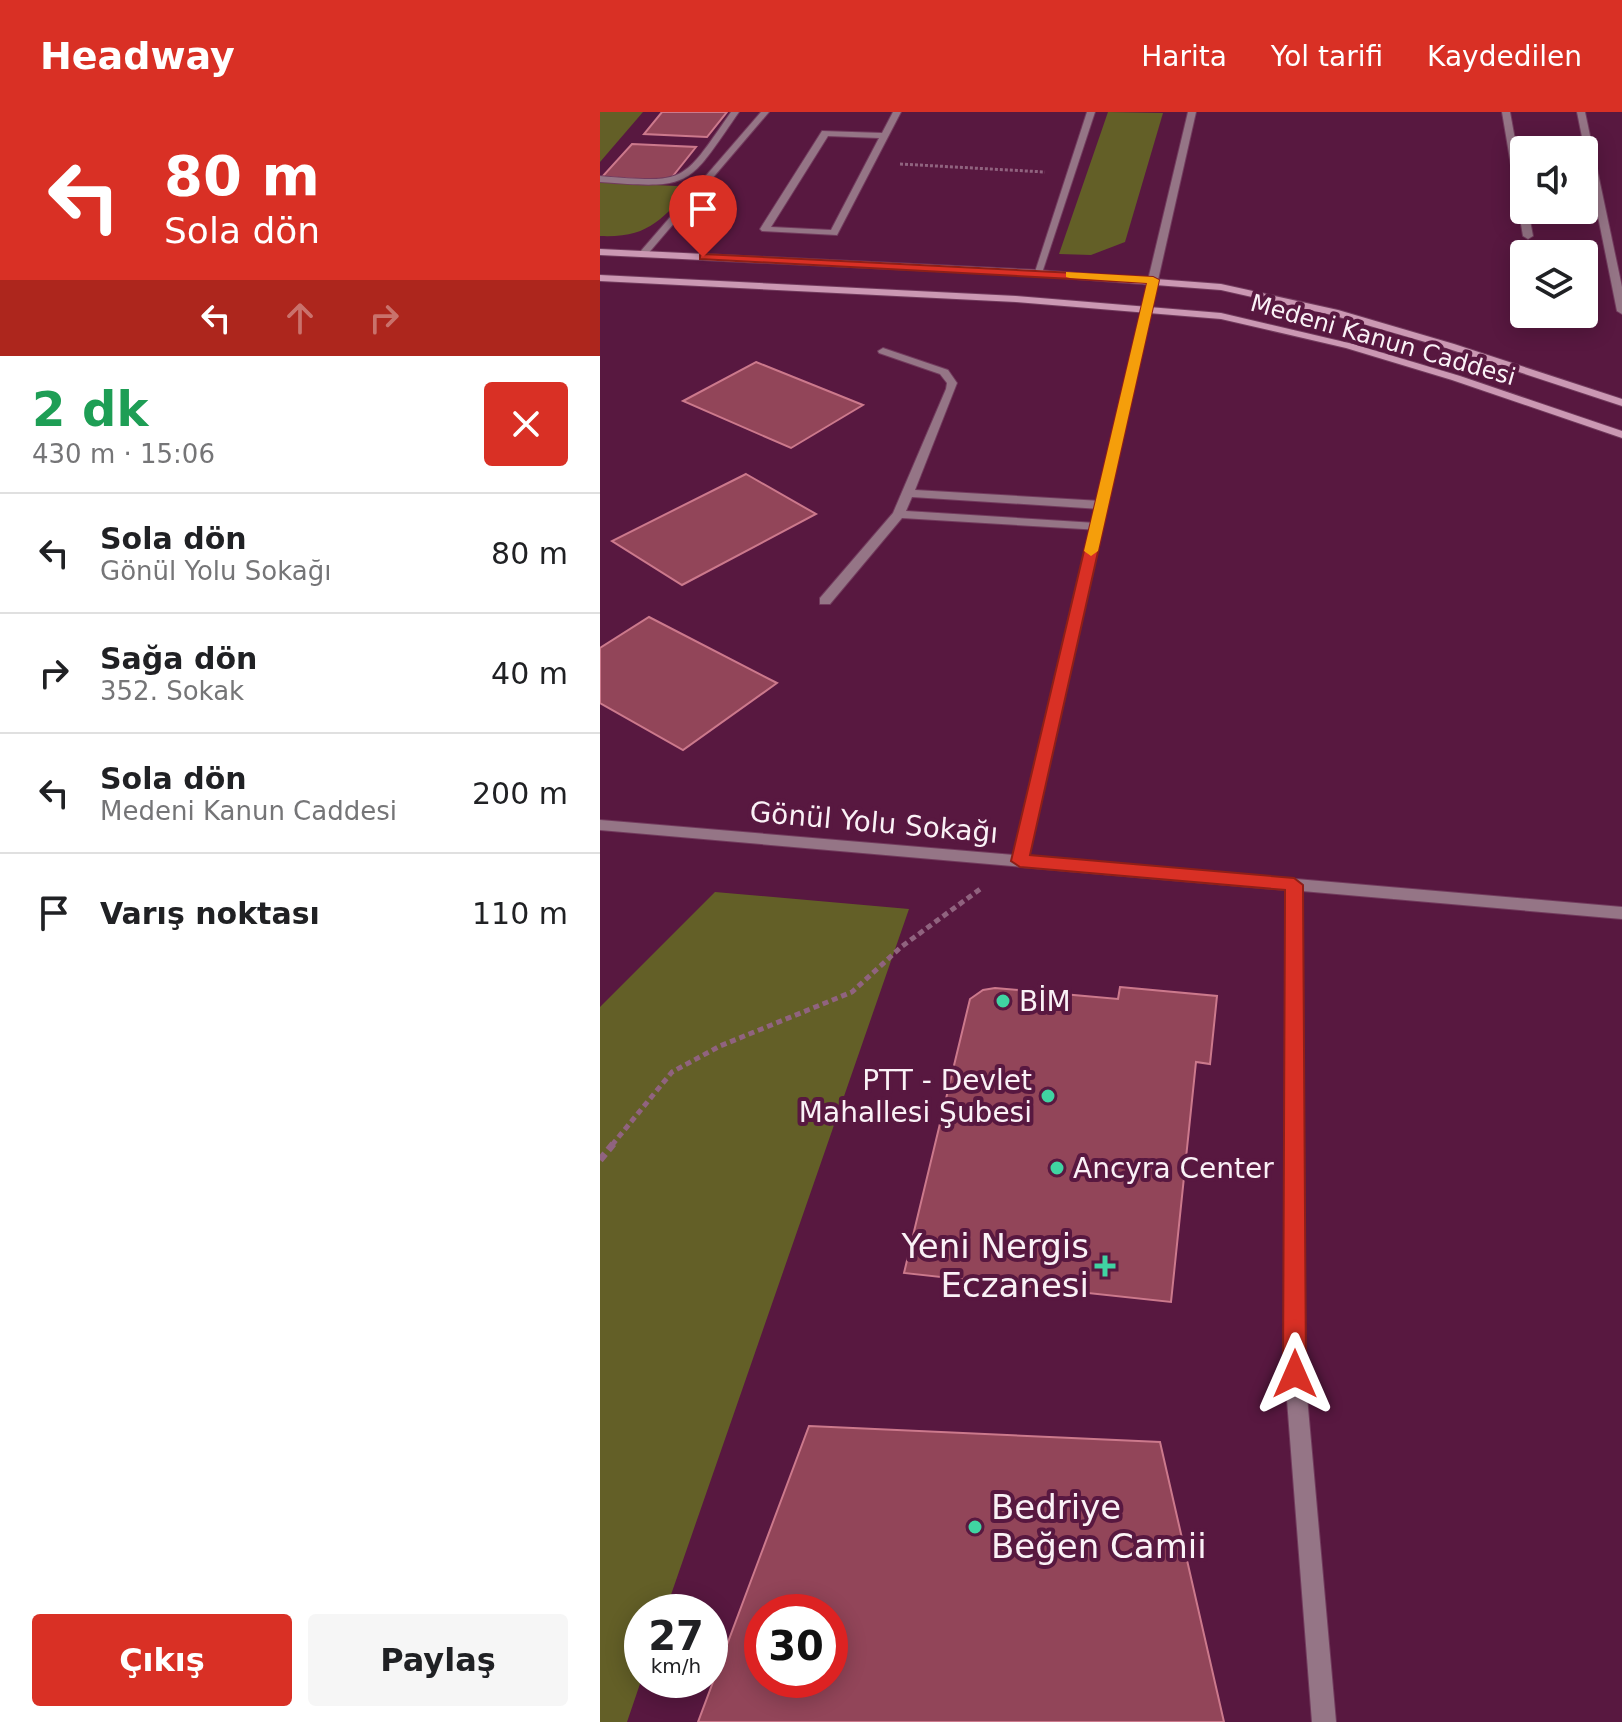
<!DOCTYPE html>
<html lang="tr">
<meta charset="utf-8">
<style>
:root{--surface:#fff;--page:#f6f6f6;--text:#202124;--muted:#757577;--line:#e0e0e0;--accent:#d93025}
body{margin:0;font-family:"DejaVu Sans",sans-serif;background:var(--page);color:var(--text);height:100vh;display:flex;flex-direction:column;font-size:30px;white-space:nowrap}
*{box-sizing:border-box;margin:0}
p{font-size:26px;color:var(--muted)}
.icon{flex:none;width:44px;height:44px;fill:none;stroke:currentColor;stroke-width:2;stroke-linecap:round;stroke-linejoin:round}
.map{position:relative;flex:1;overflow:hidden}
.drawer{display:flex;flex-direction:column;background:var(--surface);width:600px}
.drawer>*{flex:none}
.banner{background:#d93025;color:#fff;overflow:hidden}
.tools{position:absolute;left:910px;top:24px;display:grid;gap:16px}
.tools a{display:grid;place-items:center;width:88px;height:88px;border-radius:8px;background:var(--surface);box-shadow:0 4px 20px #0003;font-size:40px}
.speed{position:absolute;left:24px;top:1482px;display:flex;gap:16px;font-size:40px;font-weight:700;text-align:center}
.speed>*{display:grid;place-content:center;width:104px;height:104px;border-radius:50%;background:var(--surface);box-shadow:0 4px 20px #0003;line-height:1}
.speed small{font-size:20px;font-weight:400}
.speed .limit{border:12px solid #d22;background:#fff;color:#111}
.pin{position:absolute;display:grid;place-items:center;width:68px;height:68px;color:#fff;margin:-82px -34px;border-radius:50% 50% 50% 0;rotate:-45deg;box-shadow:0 0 8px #0007}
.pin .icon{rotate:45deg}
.me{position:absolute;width:88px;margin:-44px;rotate:0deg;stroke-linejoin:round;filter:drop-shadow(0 0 6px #0008)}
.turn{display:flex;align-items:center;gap:28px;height:168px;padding:0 32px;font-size:36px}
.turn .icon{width:104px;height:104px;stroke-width:2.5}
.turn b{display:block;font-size:56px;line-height:68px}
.lanes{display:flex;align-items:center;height:76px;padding:0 32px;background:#0003;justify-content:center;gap:40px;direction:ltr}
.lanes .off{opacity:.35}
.round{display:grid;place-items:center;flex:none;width:84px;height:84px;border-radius:8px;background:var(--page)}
.summary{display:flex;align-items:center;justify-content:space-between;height:136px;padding:0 32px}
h1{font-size:48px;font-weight:800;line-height:60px;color:#1e9e55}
.action{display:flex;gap:16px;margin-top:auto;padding:16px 32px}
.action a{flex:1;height:92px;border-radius:8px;background:var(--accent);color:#fff;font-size:32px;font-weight:800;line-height:92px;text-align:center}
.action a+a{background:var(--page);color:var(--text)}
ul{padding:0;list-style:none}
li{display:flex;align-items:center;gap:24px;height:120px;padding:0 32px;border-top:2px solid var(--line)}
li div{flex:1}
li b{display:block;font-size:30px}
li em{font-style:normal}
header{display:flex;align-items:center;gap:48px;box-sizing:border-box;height:112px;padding:0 40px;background:var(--accent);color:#fff}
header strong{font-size:38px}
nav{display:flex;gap:44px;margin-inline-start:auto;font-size:28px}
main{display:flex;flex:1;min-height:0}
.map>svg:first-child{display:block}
.green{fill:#635f27}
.building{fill:#924559;stroke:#cc798c;stroke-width:2;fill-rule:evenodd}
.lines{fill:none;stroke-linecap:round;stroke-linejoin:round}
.service-casing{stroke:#723b5d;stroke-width:2}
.minor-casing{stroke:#723b5d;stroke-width:2}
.secondary-casing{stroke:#723b5d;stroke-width:2}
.path-far2{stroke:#90637f;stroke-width:3;stroke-dasharray:3 2;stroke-linecap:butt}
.path-far1{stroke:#90637f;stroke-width:5;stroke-dasharray:6 4;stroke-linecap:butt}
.path{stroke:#90637f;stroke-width:7;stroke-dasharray:8 5;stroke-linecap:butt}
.service{fill:#957586;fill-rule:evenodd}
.minor{fill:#957586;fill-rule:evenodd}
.secondary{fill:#cb98b3;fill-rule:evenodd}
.route{fill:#d93025;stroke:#8d1f18;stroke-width:2}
.slow{fill:#f59e0b}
.poi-dot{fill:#40d4a2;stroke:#581840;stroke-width:3}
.labels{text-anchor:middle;stroke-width:8;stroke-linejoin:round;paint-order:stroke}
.far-street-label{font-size:24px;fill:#faf1f6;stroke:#581840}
.street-label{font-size:28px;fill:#faf1f6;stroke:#581840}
.poi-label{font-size:28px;fill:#faf1f6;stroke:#581840;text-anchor:start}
.near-poi-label{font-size:34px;fill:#faf1f6;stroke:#581840;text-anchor:end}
</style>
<header>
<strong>Headway</strong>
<nav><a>Harita</a><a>Yol tarifi</a><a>Kaydedilen</a></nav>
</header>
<main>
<section class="drawer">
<div class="banner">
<div class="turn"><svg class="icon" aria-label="left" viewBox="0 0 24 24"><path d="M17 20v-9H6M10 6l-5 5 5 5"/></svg><div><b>80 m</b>Sola dön</div></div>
<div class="lanes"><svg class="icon" aria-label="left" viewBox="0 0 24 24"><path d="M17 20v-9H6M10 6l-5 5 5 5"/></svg><svg class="icon off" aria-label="ahead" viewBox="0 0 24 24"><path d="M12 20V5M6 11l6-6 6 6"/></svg><svg class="icon off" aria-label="right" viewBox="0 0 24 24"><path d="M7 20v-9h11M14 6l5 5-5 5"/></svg></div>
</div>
<div class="summary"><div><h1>2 dk</h1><p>430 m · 15:06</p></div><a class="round" style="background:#d93025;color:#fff"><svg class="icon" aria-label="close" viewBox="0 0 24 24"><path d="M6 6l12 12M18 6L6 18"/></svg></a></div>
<ul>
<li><svg class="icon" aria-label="left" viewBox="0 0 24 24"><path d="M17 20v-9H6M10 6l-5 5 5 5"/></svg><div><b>Sola dön</b><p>Gönül Yolu Sokağı</p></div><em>80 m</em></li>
<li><svg class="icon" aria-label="right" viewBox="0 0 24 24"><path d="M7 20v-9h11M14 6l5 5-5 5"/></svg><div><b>Sağa dön</b><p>352. Sokak</p></div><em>40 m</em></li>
<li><svg class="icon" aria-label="left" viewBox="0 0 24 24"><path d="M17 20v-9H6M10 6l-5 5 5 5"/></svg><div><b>Sola dön</b><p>Medeni Kanun Caddesi</p></div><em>200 m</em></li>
<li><svg class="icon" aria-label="arrive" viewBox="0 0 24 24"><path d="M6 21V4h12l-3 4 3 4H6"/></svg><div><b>Varış noktası</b></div><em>110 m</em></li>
</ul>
<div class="action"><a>Çıkış</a><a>Paylaş</a></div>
</section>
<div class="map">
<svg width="1022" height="1610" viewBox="0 0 1022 1610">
<rect width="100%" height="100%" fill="#581840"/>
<g class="green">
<path d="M0,0H43L0,50Z"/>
<path d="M508,0L563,1L525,130L491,143L459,142Z"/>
<path d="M0,70L94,75C59,107 51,126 0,124Z"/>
<path d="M115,780L309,797L65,1500H42V1566L27,1610H0V895Z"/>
</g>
<g class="building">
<path d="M62,0H127L107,25L44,22Z"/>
<path d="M32,32L96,35L69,69L2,65Z"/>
<path d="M156,250L263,293L191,336L83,289Z"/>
<path d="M146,362L216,402L82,473L12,429Z"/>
<path d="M49,505L177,571L83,638L0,591V536Z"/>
<path d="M520,875L617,884L610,952L596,950L571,1190L304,1161L370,887L383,878L395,876L518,887Z"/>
<path d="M209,1314L560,1330L624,1610H98ZM162,1500H230V1568H162Z"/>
</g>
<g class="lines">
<defs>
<g id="service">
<path d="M131,0H139C87,75 93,77 0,70V64C87,71 81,72 131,0Z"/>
<path d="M902,0H910L924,77V98H928L933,124L928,127L923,124Z"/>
<path d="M283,236L348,258L357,271L315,378L501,389L507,393L501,397L312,385L306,399L496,411L502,415L500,418L302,406L230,492H220V486L293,401L346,277L347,271L340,262L279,241L278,239Z"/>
</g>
<g id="minor">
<path d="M161,0H169L46,144H40V140Z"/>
<path d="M293,0H301L237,123L162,119L160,117L222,19L282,21ZM228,24L279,26L231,118L171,115Z"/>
<path d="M487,0H495L442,161L434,163Z"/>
<path d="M588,0H596L558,168L553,171L548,168Z"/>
<path d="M977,0H985L1022,175V202L1017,199Z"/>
<path d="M547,193L552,196L429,744L1022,795V807L702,779L705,1262L736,1610H712L685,1262L686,778L0,718V708L414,743L542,196Z"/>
</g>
<g id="secondary">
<path d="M0,137L437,158L621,172L738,198L854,232L1022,287V294L846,236L732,203L621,178L437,164L0,143Z"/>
<path d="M0,163L416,184L621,201L753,232L860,264L1022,319V326L852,268L746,236L621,207L416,190L0,169Z"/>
</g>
</defs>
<use href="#service" class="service-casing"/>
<use href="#minor" class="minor-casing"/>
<use href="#secondary" class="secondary-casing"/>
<path class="path-far2" d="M300,52L445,60"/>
<path class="path-far1" d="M12,1033L72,960L120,934L252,880L301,835L383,775"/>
<path class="path" d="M0,1048L14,1031"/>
<use href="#service" class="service"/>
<use href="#minor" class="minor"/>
<use href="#secondary" class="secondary"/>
</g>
<path class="route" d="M103,142L553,165L559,168L430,743L694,766L703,773L706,1262L703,1270L695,1273L686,1270L683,1262L685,778L420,755L411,749L547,171L100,147V143Z"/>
<path class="slow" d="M466,160L553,165L559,168L498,439L491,444L484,439L547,171L470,166L466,165Z"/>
<g class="poi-dot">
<circle cx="403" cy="889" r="8"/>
<circle cx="448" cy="984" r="8"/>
<circle cx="457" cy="1056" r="8"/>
<path d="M501 1142h8v8h8v8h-8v8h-8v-8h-8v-8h8z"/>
<circle cx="375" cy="1415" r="8"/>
</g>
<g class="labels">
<g class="far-street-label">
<text transform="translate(783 228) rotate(16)" y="8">Medeni Kanun Caddesi</text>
</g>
<g class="street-label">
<text transform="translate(274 710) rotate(5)" y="10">Gönül Yolu Sokağı</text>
</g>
<g class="poi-label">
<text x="419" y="899">BİM</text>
<text x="432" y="978" text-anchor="end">PTT - Devlet<tspan x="432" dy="32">Mahallesi Şubesi</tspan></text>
<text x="473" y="1066">Ancyra Center</text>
</g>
<g class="near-poi-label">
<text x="489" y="1146">Yeni Nergis<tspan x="489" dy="39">Eczanesi</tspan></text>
<text x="391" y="1407" text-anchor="start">Bedriye<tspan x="391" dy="39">Beğen Camii</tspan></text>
</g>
</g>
</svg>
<div class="tools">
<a><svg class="icon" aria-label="sound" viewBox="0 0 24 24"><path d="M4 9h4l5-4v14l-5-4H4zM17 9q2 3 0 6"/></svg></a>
<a><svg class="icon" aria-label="layers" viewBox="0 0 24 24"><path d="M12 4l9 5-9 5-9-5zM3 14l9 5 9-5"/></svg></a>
</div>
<div class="speed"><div>27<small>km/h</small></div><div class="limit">30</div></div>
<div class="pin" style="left:103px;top:145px;background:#d93025"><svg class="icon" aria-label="arrive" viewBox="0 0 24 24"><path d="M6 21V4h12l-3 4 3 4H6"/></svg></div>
<svg class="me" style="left:695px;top:1262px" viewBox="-20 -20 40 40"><path d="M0-17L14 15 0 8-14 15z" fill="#d93025" stroke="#fff" stroke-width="4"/></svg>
</div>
</main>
